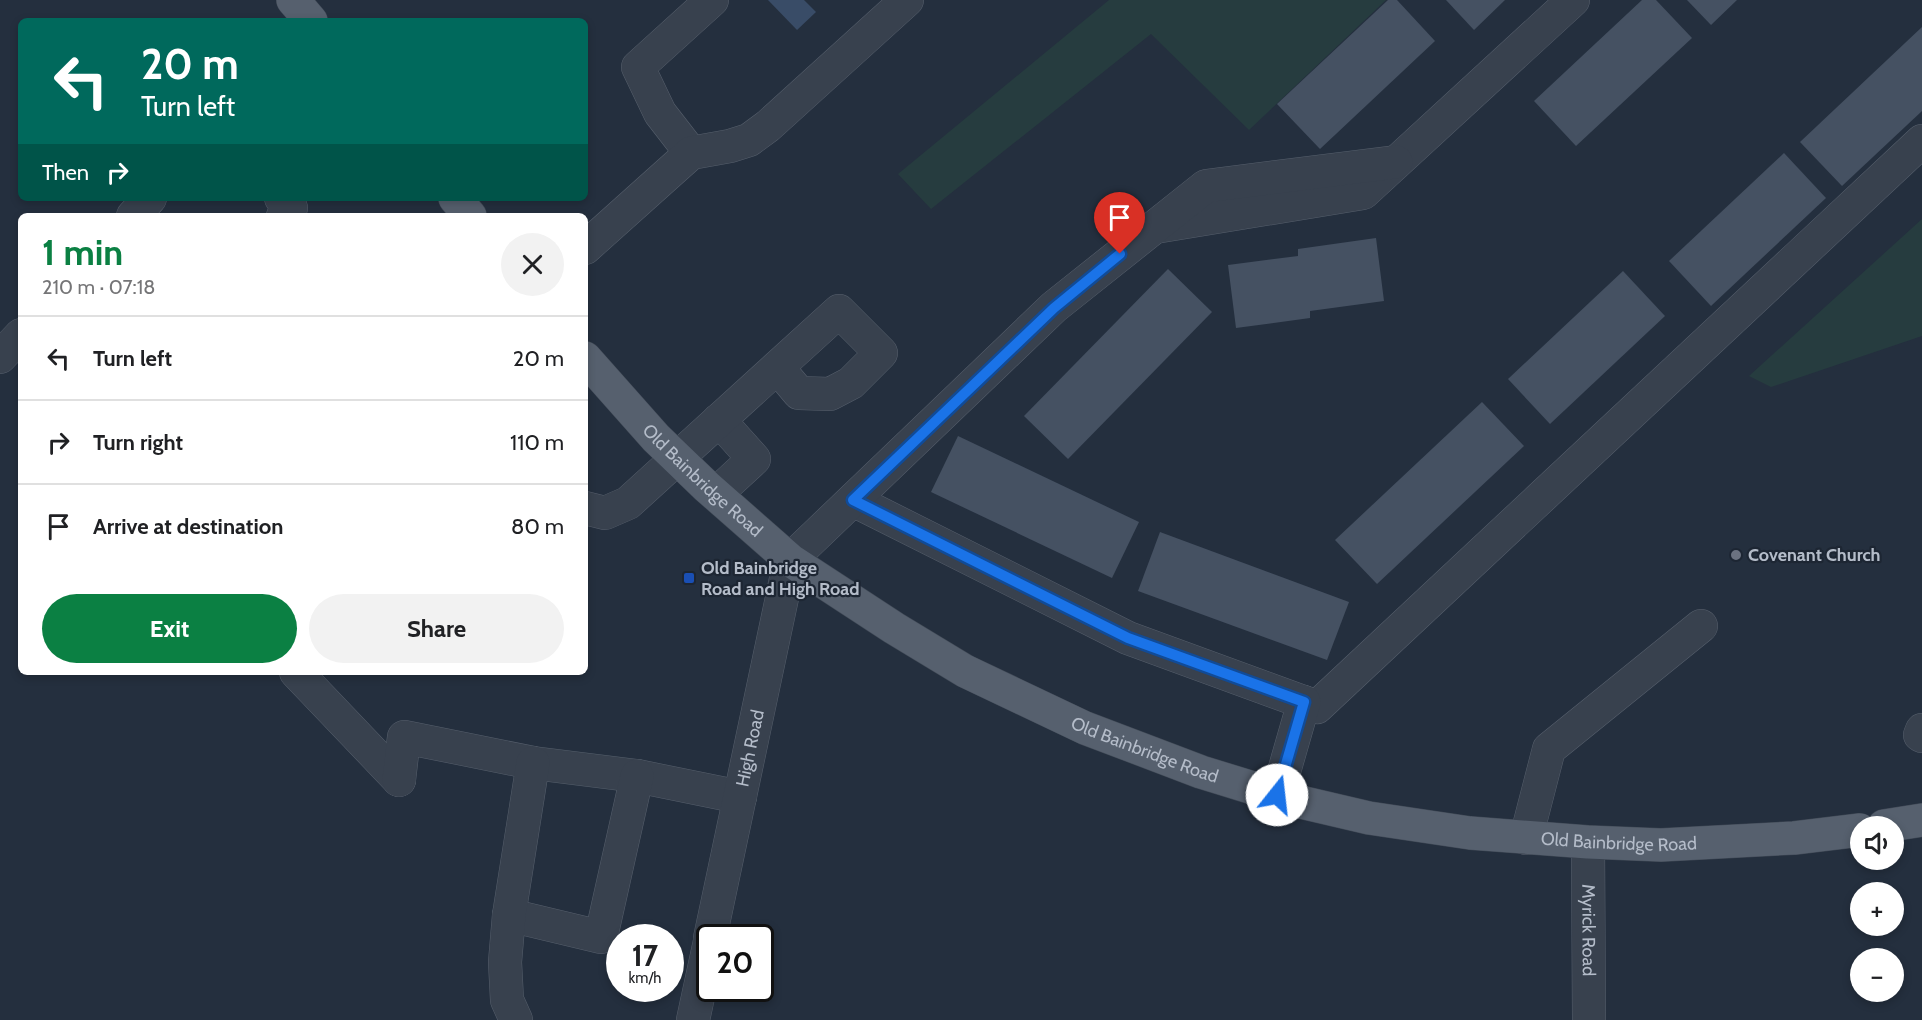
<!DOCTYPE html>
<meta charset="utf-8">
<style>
:root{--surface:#fff;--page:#f2f2f2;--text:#202124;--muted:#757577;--line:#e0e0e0;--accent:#0b8043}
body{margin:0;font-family:Cabin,sans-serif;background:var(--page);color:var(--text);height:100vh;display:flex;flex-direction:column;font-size:22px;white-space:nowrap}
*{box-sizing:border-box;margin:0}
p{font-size:20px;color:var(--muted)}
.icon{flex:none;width:33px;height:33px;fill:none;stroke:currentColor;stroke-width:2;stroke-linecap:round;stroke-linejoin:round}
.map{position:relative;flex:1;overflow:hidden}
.panel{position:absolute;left:18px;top:213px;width:570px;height:462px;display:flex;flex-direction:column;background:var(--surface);border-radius:9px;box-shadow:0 3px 9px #0003}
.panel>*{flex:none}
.banner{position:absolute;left:18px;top:18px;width:570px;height:183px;border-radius:9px;box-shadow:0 3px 9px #0003;background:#00695c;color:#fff;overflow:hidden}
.buttons{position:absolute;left:1850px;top:816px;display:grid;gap:12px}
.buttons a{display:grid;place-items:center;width:54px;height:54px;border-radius:50%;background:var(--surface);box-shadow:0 3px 9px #0003;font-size:30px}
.speed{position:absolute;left:606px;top:924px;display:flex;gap:12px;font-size:30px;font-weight:700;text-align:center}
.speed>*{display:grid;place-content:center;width:78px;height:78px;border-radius:50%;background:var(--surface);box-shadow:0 3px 9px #0003;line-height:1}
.speed small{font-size:15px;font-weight:400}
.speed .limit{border:3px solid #111;border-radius:9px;background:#fff;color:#111}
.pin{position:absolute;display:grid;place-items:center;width:51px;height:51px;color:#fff;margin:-62px -26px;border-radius:50% 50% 50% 0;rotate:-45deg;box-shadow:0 0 6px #0007}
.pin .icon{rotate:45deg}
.me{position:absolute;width:66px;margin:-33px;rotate:16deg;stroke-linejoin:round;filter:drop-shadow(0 0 4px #0008)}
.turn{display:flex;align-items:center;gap:21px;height:126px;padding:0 24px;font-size:27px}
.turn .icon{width:78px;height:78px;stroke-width:2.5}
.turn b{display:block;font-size:42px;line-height:51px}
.then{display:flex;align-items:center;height:57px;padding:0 24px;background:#0003;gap:12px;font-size:22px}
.round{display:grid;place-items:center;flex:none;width:63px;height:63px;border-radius:32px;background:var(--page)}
.overview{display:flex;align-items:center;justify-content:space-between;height:102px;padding:0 24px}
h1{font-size:36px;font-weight:700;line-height:45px;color:var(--accent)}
.action{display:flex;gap:12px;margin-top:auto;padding:12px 24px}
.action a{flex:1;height:69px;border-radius:36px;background:var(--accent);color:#fff;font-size:24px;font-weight:700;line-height:69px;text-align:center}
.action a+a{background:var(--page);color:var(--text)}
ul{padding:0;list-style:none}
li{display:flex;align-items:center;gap:18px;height:84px;padding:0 24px;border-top:2px solid var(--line)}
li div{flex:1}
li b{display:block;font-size:22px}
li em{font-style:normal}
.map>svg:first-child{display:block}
.green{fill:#263c3f}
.water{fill:#394c67}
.building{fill:#455162}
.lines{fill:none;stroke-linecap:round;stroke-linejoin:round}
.minor-casing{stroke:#565f6c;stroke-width:34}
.major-casing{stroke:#414a57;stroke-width:34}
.minor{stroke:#38414e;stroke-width:33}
.major{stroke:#56606e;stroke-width:33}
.route-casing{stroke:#114b97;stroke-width:15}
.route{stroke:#1a73e8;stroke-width:10}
.worship-dot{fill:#6b7280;stroke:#1d2633;stroke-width:2}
.transit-dot{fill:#1a4fb4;stroke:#1d2633;stroke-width:2}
.labels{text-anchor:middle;stroke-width:4.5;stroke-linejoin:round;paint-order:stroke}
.street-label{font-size:18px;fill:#b4bcc9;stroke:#1d2633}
.poi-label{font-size:18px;font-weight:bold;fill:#b4bcc9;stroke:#1d2633;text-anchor:start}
</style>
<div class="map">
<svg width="1922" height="1020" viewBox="0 0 1922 1020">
<rect width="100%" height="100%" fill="#242f3e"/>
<g class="green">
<path d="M1109,0H1386L1249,130L1151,34L931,209L898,174Z"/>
<path d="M1922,219V336L1771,387L1749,376Z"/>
</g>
<path class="water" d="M768,0H804L816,12L797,30Z"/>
<g class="building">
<path d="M1388,0H1397L1435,41L1320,149L1277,104Z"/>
<path d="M1446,0H1505L1474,30Z"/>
<path d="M1642,0H1656L1692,38L1576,146L1534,101Z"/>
<path d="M1687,0H1737L1711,25Z"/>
<path d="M1922,27V111L1842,186L1800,142Z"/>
<path d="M1784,153L1826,198L1711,306L1669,261Z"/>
<path d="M1376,238L1384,301L1310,311V318L1236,328L1228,265L1298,256V249Z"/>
<path d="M1168,269L1212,312L1068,459L1024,416Z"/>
<path d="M1623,271L1665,316L1550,424L1508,379Z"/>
<path d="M1482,402L1524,446L1377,584L1335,540Z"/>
<path d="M958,436L1139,522L1112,578L931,492Z"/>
<path d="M1160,532L1349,602L1327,660L1138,591Z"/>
</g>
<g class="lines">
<defs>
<g id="minor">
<path d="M691,153L660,113L638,67L712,0"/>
<path d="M281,198L291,208L283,216"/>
<path d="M133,216L150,198"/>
<path d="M1155,227L1363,193L1573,0"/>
<path d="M585,248L691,153L730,146L749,140L768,126L907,0"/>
<path d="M0,357L21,335"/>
<path d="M716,494L754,459L719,420"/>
<path d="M853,500L1128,638L1317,707L1922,141"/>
<path d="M585,508L605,513L628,503L839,311L881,353L851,383L830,394L799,393L778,368"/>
<path d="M296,672L399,780"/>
<path d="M1922,730L1920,735L1922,736"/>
<path d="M399,780L404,737L533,763L637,776L740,797"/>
<path d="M1277,796L1304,702"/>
<path d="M1526,838L1549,749L1701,626"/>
<path id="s1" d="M1588,842L1589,1020"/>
<path d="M509,915L601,937L637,776"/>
<path id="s2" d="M710,938L790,560L1054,307L1206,186L1396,162"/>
<path d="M516,1020L507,1000L505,962L509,915L533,763"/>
<path d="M693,1020L710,941"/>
</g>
<g id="major">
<path d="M293,0L311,21"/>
<path d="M455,198L470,216"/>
<path id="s3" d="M585,358L656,438L707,487L790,560L894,628L965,671L1085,728L1201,772L1292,800L1369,818L1470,833L1588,842L1661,845L1794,838L1860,830"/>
<path d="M1884,826L1922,820"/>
</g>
</defs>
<use href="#minor" class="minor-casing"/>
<use href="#major" class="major-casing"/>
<use href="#minor" class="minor"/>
<use href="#major" class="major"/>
</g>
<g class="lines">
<defs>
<path id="route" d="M1120,254L1054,308L853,500L1128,638L1304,702L1277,795"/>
</defs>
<use href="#route" class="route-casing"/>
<use href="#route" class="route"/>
</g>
<circle class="worship-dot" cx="1736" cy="555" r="6"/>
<rect class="transit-dot" x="683" y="572" width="12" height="12" rx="3"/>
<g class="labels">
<g class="street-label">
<text dy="6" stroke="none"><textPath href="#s3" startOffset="170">Old Bainbridge Road</textPath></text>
<text dy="6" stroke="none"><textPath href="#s2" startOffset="194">High Road</textPath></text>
<text dy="6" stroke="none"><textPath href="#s3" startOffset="692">Old Bainbridge Road</textPath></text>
<text dy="6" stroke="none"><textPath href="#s3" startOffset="1178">Old Bainbridge Road</textPath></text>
<text dy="6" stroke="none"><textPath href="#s1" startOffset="88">Myrick Road</textPath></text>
</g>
<g class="poi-label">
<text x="1748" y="561">Covenant Church</text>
<text x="701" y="574">Old Bainbridge<tspan x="701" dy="21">Road and High Road</tspan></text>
</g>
</g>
</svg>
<div class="buttons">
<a><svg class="icon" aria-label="sound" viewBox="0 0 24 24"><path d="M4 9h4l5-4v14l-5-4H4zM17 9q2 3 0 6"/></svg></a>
<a>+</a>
<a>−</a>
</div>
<div class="speed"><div>17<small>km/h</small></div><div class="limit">20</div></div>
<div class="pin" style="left:1120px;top:254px;background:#d93025"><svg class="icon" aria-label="arrive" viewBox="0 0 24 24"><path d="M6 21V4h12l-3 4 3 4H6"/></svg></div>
<svg class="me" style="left:1277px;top:795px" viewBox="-20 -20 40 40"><circle r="19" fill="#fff"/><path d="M0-13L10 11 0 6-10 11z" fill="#1a73e8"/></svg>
<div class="banner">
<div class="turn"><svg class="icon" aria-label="left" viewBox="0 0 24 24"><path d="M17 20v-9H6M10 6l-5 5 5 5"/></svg><div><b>20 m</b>Turn left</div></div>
<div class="then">Then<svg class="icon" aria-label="right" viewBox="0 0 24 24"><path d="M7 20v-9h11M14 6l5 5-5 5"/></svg></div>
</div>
<section class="panel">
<div class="overview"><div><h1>1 min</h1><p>210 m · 07:18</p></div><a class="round"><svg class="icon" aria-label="close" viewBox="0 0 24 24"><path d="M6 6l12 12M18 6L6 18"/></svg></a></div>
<ul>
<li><svg class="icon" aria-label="left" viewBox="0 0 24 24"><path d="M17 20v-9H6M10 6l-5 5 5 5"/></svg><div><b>Turn left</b></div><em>20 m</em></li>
<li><svg class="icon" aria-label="right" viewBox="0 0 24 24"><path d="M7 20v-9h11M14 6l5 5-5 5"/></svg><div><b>Turn right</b></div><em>110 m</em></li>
<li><svg class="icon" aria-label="arrive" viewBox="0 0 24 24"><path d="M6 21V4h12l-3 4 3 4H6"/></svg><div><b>Arrive at destination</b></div><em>80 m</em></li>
</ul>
<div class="action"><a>Exit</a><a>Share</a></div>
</section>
</div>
